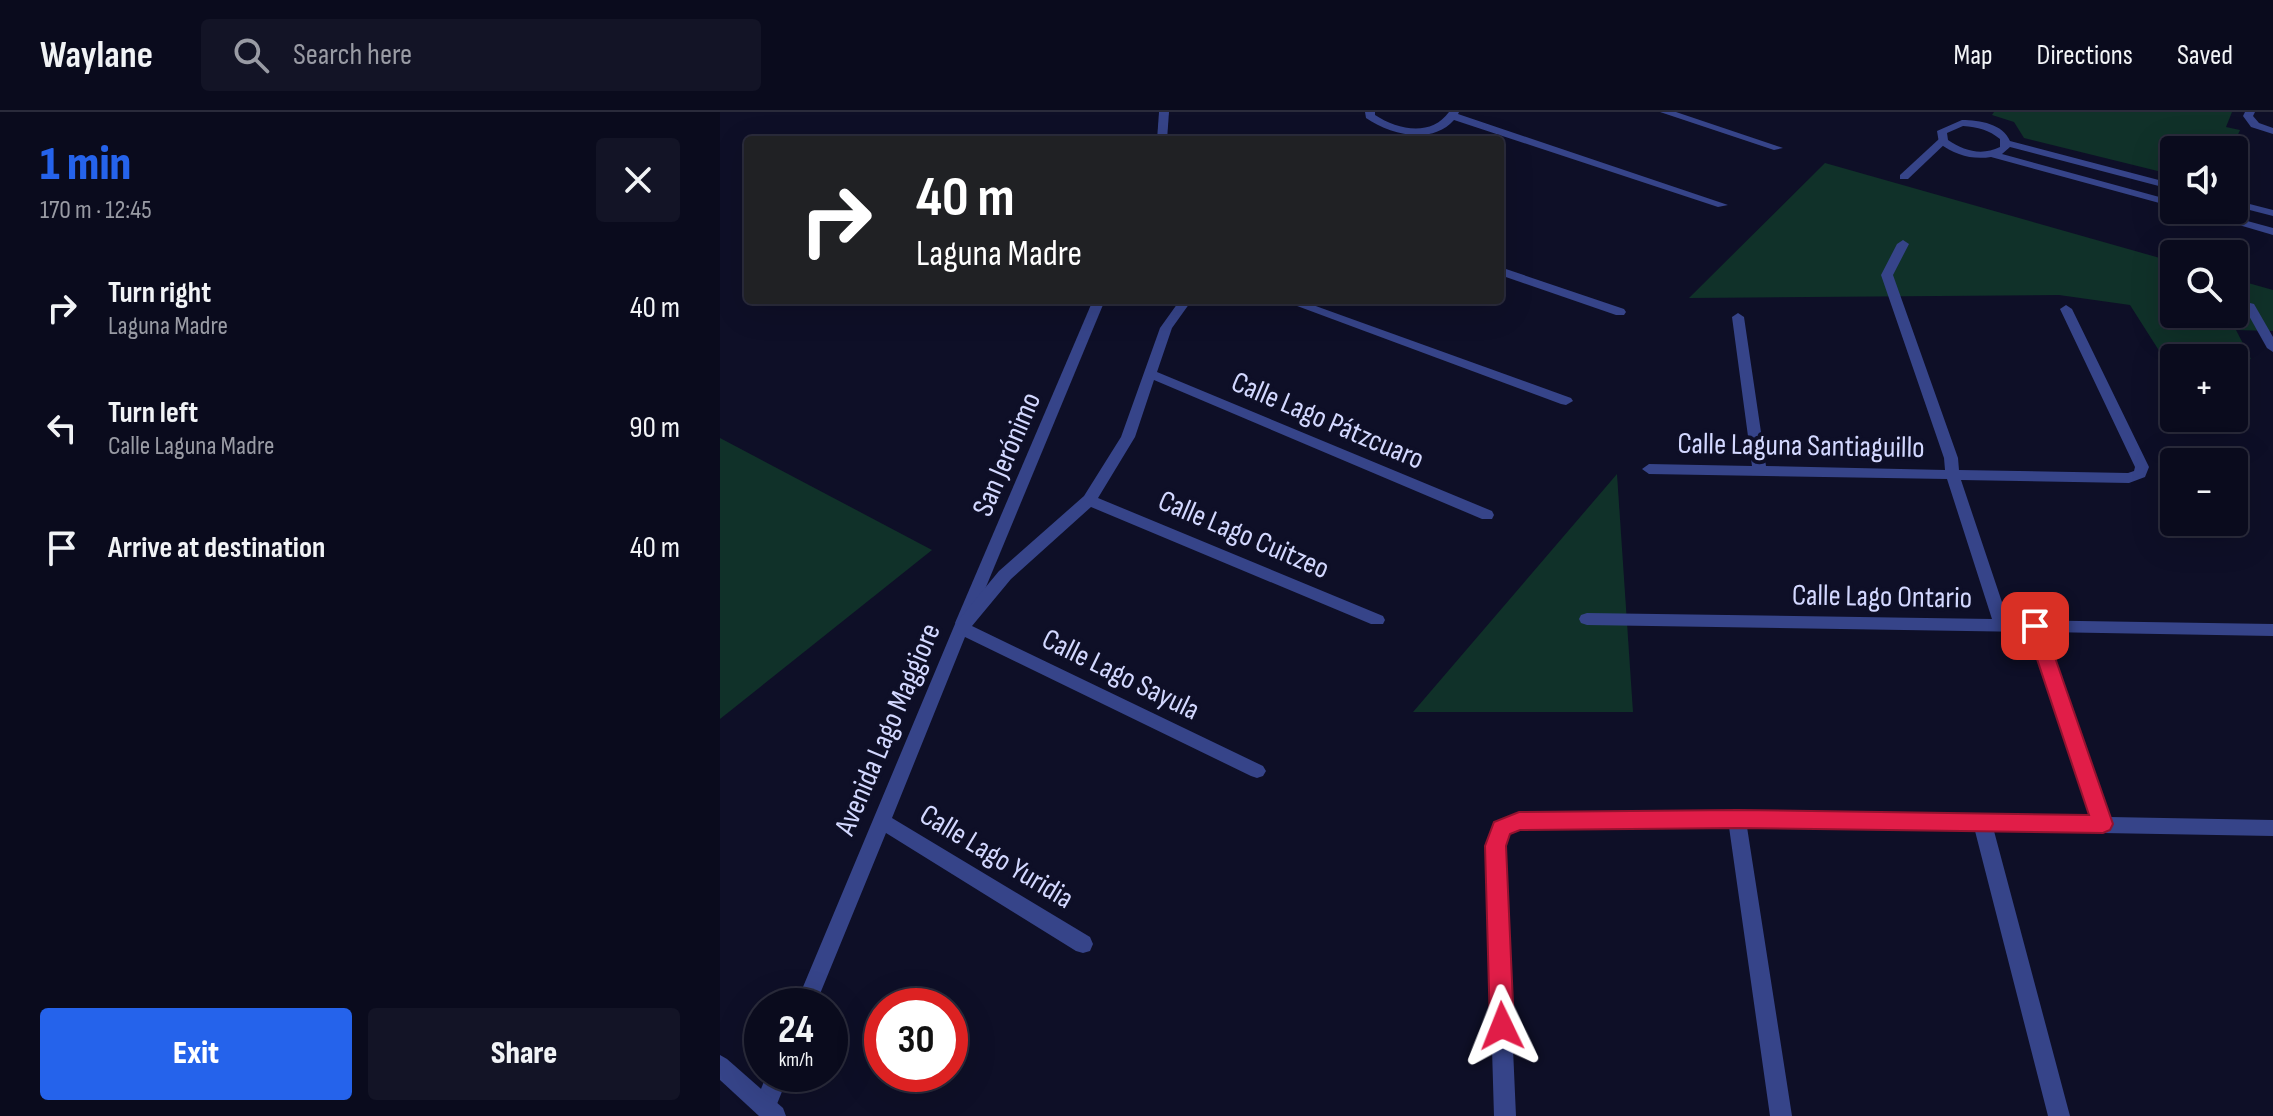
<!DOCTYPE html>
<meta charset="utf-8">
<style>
:root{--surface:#0a0b1d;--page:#131426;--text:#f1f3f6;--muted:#999ba4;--line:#2a2b3b;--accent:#2563eb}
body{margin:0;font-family:"Sofia Sans Condensed",sans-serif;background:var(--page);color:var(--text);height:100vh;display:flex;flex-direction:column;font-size:30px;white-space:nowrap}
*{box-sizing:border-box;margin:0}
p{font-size:26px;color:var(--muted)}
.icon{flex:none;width:44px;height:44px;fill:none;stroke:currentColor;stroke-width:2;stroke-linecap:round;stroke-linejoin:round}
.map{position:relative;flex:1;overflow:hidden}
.sheet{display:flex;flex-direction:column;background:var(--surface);width:720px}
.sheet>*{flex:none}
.guide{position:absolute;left:24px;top:24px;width:760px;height:168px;border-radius:8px;box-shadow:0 8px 32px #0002,0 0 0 2px var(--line);background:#202124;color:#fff;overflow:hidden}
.tools{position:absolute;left:1440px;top:24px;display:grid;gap:16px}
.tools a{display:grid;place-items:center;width:88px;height:88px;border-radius:8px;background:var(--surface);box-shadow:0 8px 32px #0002,0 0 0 2px var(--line);font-size:40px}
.speed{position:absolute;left:24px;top:876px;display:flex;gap:16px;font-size:40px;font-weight:700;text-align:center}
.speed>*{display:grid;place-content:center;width:104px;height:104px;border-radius:50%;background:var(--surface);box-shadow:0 8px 32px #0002,0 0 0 2px var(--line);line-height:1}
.speed small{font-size:20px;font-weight:400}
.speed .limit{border:12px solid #d22;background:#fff;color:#111}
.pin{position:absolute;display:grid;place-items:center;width:68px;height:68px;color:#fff;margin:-34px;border-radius:16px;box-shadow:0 4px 12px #0006}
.me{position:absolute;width:88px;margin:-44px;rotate:358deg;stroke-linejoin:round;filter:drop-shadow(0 0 6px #0008)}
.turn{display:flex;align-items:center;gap:28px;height:168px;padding:0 40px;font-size:36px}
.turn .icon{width:104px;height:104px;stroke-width:2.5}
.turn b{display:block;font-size:56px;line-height:68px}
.round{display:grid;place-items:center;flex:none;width:84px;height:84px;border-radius:8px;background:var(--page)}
.head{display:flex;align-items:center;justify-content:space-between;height:136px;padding:0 40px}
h1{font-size:48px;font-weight:800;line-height:60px;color:var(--accent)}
.primary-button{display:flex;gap:16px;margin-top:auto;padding:16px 40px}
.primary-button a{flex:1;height:92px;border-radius:8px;background:var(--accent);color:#fff;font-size:32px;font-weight:800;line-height:92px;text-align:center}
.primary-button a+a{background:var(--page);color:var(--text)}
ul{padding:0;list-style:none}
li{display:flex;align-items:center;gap:24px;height:120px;padding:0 40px}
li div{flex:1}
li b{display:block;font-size:30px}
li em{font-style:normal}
header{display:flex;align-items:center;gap:48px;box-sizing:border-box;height:112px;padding:0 40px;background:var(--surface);border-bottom:2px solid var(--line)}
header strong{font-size:38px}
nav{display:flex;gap:44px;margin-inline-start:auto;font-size:28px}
.search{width:560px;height:72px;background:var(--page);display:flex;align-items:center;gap:20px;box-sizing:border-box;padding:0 28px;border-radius:8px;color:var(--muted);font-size:30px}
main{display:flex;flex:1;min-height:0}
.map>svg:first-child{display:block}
.green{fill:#103129}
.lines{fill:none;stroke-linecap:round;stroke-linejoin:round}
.service{fill:#364489;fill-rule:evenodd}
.minor{fill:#364489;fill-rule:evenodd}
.tertiary{fill:#364489;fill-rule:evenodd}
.route{fill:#e11d48;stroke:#92132f;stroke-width:2}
.labels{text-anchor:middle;stroke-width:8;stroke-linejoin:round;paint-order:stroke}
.street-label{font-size:30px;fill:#d3d8ff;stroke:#0e0f27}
</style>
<header>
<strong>Waylane</strong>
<div class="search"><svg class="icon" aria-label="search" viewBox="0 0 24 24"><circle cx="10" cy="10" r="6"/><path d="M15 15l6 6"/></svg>Search here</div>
<nav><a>Map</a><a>Directions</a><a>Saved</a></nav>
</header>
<main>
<section class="sheet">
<div class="head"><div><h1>1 min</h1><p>170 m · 12:45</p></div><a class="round"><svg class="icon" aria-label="close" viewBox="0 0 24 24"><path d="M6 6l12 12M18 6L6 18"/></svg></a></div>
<ul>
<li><svg class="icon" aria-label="right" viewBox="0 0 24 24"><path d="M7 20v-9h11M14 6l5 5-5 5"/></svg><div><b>Turn right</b><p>Laguna Madre</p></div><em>40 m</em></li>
<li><svg class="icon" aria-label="left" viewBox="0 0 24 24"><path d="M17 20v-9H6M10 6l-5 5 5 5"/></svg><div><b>Turn left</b><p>Calle Laguna Madre</p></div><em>90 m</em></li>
<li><svg class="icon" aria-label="arrive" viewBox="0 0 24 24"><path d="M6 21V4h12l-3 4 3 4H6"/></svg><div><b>Arrive at destination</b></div><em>40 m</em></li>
</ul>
<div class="primary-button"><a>Exit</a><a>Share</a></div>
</section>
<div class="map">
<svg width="1553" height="1004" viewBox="0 0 1553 1004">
<rect width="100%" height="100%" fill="#0e0f27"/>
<g class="green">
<path d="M1274,0H1512L1506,15L1520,18L1511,38H1454V63L1304,26L1294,10L1272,3Z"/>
<path d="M1105,51L1454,150V202H1514V167L1553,178V219L1516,218L1531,247L1445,248L1410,193L1339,183L969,186Z"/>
<path d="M0,326L212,438L0,607Z"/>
<path d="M897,362L913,600H693Z"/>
</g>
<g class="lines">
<g class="service">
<path d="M439,0H449L447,28H437Z"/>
<path d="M373,188H385L251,511L249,515H237L235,511Z"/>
</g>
<g class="minor">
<path d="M645,0H655V3C678,18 711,25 729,0H739L738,2L1008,93L998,95L734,8C712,33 671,23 646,6Z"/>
<path d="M940,0H956L1063,36L1054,38Z"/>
<path d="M1525,0H1535L1533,4L1539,11L1553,16V22L1531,15L1523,4Z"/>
<path d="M1219,27L1228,29L1188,67H1180V63Z"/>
<path d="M1183,128L1189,132L1173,163L1238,346L1239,358L1408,361L1414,359L1415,355L1340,197L1346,193L1352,197L1429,355L1425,365L1409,371L1241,368L1288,508L1553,512V524L1325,520L1390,705L1553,708V724L1274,719L1350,1004H1328L1255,719L1027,715L1072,1004H1050L1009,715L800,717L788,721L784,734L796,1004H774L766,734L774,710L799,701L1017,699L1371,705L1309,520L867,513L861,511L859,507L861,503L867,501L1272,507L1227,367L929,362L922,357L929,352L1032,354L1012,205L1018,201L1024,205L1046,354L1225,358L1224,346L1161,163L1177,132Z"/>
<path d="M780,155L904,197L906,200L904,203H896L780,163Z"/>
<path d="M460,188H472L452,216L437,260L772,399L774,403L772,407H762L434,268L415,325L378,386L663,504L665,508L663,512H651L371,395L291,467L252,514L543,654L546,659L543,664L537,666L531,664L245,525L172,706L370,825L373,832L370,839L363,841L356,839L166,721L95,894H75L235,512L279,459L364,384L401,325L440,216Z"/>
<path d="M561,188H579L851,286L853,289L846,293L841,292Z"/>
<path d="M1530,191L1534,192L1553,225V240L1547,236L1524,195Z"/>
<path d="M47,962H69L53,1002L47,1004L37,1002L34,994Z"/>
</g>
<g class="tertiary">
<path d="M1242,8C1260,8 1283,12 1290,29L1454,72V78L1290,35L1282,42L1454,89V95L1271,45C1252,48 1235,43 1219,31L1217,19ZM1243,14C1258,15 1269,18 1280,27V35C1262,44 1244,39 1228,28L1227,21Z"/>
<path d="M1514,88L1553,98V104L1514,94Z"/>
<path d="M1468,98H1487L1553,116V123Z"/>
<path d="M0,943L7,947L63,996L66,1004H39L0,968Z"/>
</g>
</g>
<path class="route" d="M1315,507L1324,514L1393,712L1390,718L1383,721L1017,716L800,718L790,722L786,734L794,914L790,922L782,926L773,922L770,914L765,734L774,710L799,700L1017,698L1369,703L1306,514Z"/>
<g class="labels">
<g class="street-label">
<text transform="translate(608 308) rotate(23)" y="10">Calle Lago Pátzcuaro</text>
<text transform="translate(1081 333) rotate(1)" y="10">Calle Laguna Santiaguillo</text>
<text transform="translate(286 342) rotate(-67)" y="10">San Jerónimo</text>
<text transform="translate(524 422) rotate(23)" y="10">Calle Lago Cuitzeo</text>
<text transform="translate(1162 484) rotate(1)" y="10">Calle Lago Ontario</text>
<text transform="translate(401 562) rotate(26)" y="10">Calle Lago Sayula</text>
<text transform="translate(167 617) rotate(-67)" y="10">Avenida Lago Maggiore</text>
<text transform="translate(277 744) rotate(31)" y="10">Calle Lago Yuridia</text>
</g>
</g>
</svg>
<div class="tools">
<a><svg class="icon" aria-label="sound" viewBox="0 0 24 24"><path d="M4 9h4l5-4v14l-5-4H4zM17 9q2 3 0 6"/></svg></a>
<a><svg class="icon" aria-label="search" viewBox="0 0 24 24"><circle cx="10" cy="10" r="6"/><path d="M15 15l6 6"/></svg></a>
<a>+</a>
<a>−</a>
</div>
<div class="speed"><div>24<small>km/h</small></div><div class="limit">30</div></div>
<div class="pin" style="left:1315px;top:514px;background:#d93025"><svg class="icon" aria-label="arrive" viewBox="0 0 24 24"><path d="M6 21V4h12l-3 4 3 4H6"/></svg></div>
<svg class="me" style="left:782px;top:914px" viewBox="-20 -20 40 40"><path d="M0-17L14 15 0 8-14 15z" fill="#e11d48" stroke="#fff" stroke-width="4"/></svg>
<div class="guide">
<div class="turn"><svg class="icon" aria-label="right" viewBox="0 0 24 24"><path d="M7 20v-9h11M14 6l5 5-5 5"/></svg><div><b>40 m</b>Laguna Madre</div></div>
</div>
</div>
</main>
